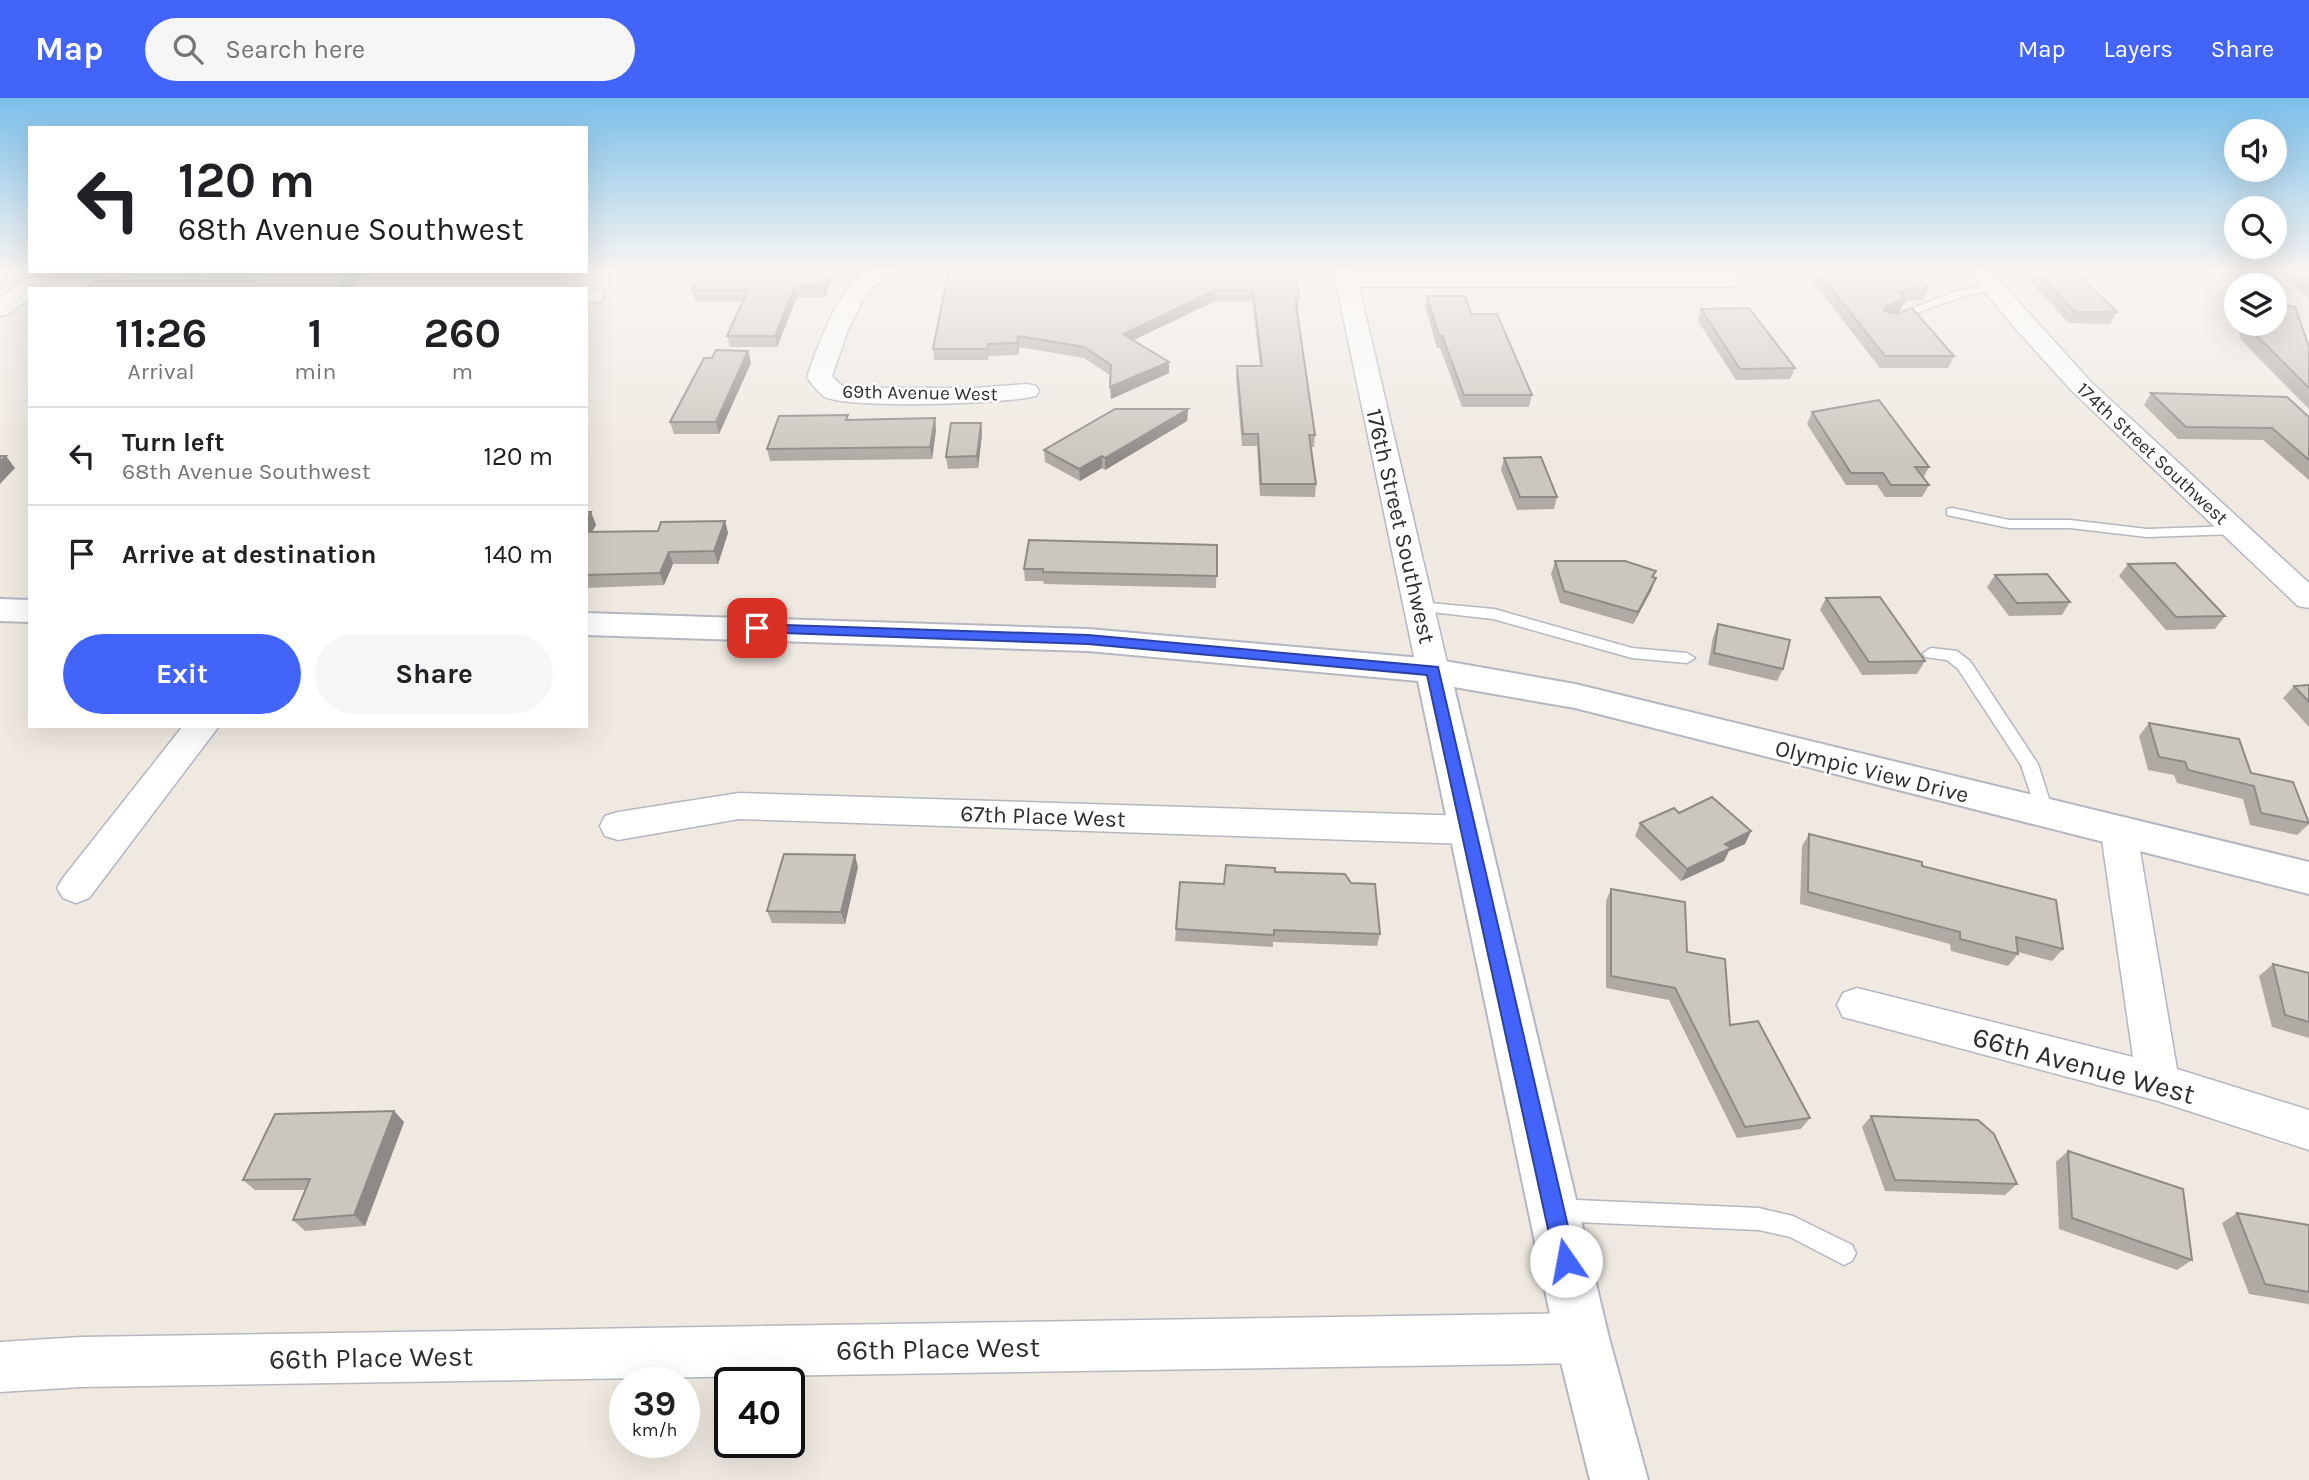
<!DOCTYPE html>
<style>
:root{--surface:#fff;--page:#f6f6f6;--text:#202124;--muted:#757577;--line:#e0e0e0;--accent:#4264fb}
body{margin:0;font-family:Karla,sans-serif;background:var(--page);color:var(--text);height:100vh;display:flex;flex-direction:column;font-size:26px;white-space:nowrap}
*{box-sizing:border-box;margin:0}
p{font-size:23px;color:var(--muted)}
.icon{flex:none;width:38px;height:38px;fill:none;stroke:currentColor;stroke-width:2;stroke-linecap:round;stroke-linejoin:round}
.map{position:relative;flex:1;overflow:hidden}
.details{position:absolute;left:28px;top:189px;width:560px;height:441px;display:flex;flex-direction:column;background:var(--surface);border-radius:0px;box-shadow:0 7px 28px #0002}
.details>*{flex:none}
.hud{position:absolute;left:28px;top:28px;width:560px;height:147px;border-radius:0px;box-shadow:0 7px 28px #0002;background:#fff;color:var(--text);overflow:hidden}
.controls{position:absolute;left:2224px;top:21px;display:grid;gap:14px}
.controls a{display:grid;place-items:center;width:63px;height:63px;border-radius:50%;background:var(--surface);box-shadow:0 7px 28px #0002;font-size:35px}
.speed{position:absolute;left:609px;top:1269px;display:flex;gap:14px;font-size:35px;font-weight:700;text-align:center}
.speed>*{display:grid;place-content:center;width:91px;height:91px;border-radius:50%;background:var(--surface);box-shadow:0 7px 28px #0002;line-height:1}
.speed small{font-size:18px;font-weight:400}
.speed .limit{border:4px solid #111;border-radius:10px;background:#fff;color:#111}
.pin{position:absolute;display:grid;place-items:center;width:60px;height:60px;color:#fff;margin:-30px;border-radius:14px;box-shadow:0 4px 10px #0006}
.me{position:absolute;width:77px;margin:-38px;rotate:348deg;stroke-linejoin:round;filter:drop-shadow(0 0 5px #0008)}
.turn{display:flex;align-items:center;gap:24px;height:147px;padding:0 35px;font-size:32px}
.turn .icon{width:91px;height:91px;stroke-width:2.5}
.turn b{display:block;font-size:49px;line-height:60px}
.eta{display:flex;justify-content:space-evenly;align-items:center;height:119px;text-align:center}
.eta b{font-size:42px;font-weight:700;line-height:49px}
.cta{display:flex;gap:14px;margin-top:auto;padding:14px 35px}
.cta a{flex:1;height:80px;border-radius:42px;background:var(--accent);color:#fff;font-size:28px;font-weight:700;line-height:80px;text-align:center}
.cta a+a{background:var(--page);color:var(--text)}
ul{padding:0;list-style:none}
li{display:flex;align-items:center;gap:21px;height:98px;padding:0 35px;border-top:2px solid var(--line)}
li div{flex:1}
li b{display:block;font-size:26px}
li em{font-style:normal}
header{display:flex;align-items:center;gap:42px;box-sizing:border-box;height:98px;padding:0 35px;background:var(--accent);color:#fff}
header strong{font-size:33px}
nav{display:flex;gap:38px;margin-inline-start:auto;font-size:24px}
.search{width:490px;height:63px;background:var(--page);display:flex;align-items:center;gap:18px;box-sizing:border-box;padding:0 24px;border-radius:38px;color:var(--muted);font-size:26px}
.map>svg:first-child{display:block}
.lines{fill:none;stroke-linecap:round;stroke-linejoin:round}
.lane-casing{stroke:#b4b7c1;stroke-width:3}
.street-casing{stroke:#b4b7c1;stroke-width:3}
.secondary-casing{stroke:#b4b7c1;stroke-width:4}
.lane{fill:#fff;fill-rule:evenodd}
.street{fill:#fff;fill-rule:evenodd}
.secondary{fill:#fff;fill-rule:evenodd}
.wall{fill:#afaba4}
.shaded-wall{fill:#8e8b86}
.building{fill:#cbc7bf;stroke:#8e8b86;stroke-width:2}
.route{fill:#4264fb;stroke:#2b41a3;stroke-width:2}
.labels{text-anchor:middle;stroke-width:5;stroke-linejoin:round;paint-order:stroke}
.far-street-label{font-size:19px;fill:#2e2e2e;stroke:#fff}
.street-label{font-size:23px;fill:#2e2e2e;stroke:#fff}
.near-street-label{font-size:28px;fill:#2e2e2e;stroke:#fff}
</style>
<header>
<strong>Map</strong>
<div class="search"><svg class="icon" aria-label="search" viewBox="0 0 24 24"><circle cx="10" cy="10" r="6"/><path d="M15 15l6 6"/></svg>Search here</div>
<nav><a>Map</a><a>Layers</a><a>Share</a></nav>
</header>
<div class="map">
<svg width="2309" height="1382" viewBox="0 0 2309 1382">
<rect width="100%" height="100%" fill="#efe9e1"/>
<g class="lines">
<defs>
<g id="lane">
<path d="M1993,186L1999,189L1997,191L1964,198L1897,222L1887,220L1957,193Z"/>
<path d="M1952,410L2009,422H2070L2147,431L2236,428L2243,432L2236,436L2147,439L2070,430H2009L1947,417V411Z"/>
<path d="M1419,504L1494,511L1632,550L1687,555L1695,560L1687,565L1632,560L1493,521L1414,512L1411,509L1414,506Z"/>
<path d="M1931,550L1957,553L1970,563L2038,666L2054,716L2051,721H2039L2021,667L1958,571L1947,562L1925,559L1923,555Z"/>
<path d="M1554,1101L1759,1110L1793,1118L1852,1147L1856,1155L1852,1163L1844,1167L1790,1139L1759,1132L1554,1123L1546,1120L1543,1112L1546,1104Z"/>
</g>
<g id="street">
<path d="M868,170H901L898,175L884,179L864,200L848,232L832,278L841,287L855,290H975L1027,286L1036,288L1039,293L1036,298C1006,306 850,311 825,299C818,295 811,285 807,279C821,240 835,197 868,170Z"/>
<path d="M1333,170H1355L1356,175H1730L1738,177L1741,182L1738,187L1730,189H1359L1449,573L1444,581L1433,584L1422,581L1417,573Z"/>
<path d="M1966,170H1988L2091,284L2309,485V510L2298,508L2073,294L2013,228Z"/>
<path d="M34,179L136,181L144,183L147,188L145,191H30V200L8,216L0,218V200L26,181Z"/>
<path d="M586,191L601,193L604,198L601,203L586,205Z"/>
<path d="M183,628H219L89,800L76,805L63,800L57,790L63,780Z"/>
<path d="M739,695L1469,718L1482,722L1487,732L1482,742L1469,746L739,721L618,742L605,738L600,728L605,718L618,714Z"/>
<path d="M2119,721L2132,725L2137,735L2177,971L2309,1012V1052L2158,1003L1843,919L1837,907L1843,895L1857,890L2133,959L2101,735L2106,725Z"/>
<path d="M1582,1215L1599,1223L1607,1240L1599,1257L1582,1265L81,1289L0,1294V1244L81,1239Z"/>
</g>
<g id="secondary">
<path d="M0,501L30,502V524L0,523Z"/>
<path d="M586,515L1088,531L1433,561L1575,586L2309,764V796L1575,610L1454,589L1609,1240L1648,1382H1590L1555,1240L1418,583L1088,553L586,537Z"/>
</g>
</defs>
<use href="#lane" class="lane-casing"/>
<use href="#street" class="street-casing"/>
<use href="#secondary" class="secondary-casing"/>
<use href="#lane" class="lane"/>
<use href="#street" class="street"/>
<use href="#secondary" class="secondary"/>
</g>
<g class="wall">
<path d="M653,170H836L825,199H797L777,249H730L727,238L743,203H695L692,192L703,171Z"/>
<path d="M1047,170V178H1110V170L1299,200L1298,211H1296L1315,337L1314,349H1311L1316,386L1315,399L1260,398L1257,348H1242L1236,280L1237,268H1260L1252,203H1215L1134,242L1169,275L1111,301V278L1084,260L1019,249L1018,257L989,258L988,262H934L933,251Z"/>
<path d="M1802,170H1909L1928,190L1923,202H1908L1906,205L1903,206L1900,213L1893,215L1954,258L1948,270H1880Z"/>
<path d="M2288,170H2309V201L2286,180Z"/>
<path d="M119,173H367L351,191H84L256,183L252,181L122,178Z"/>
<path d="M2036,173L2117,214L2110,226L2069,225L2030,184Z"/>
<path d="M1427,198L1471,216L1532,297L1529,309H1462L1440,250H1437L1425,209Z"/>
<path d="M1701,211L1795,270L1790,281L1736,282L1698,223Z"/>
<path d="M2237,226H2275L2309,249V311L2241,242Z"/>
<path d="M748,253L751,265L719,336H674L670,324Z"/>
<path d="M2151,295L2309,319V382L2263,342L2178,341L2144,307Z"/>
<path d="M1188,311L1187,323L1105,372L1102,370L1080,383L1045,364L1044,352Z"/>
<path d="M1812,314L1929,369L1923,380L1929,387L1922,399H1885L1877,387H1846L1807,326Z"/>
<path d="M935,320L936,332L932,361L770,363L767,351L849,322Z"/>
<path d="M981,325L982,337L978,370L948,371L946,359Z"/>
<path d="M1504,360L1557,399L1554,411L1517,412L1501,372Z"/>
<path d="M586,414H591L596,427L592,434L658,433L725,423L728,435L718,466H673L664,487L586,490Z"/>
<path d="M1217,447L1216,490L1044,486L1043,483H1025L1024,471Z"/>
<path d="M1555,463L1653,479L1651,493L1633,526L1560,505L1551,476Z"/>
<path d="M2128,466L2225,518L2215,531L2166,532L2119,478Z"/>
<path d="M1995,477L2070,504L2062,517L2009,518L1987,489Z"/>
<path d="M1826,500L1925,563L1917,576L1862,577L1820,512Z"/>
<path d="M1718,526L1783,571L1777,583L1708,567L1713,539Z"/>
<path d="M2309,587V629L2283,600L2294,588Z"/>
<path d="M2149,625L2251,675L2309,723V726L2297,737L2250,727L2243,701L2177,685L2174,677L2148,672L2139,638Z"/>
<path d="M1679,715L1751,733L1745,746L1729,753L1724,763L1681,783L1635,738L1640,725Z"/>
<path d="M1809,736L1922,768L2063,851L2052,863L2018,854V856L2008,868L1951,853L1950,846L1800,806L1802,748Z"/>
<path d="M858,769L845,826L772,825L767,813Z"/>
<path d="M1275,774L1380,836L1377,848L1273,844V849L1175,843L1176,831L1224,786Z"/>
<path d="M1611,791L1687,854L1730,927L1810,1020L1801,1031L1737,1040L1669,902L1606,890V803Z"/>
<path d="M2273,866L2309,875V940L2272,929L2259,878Z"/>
<path d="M394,1013L404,1024L365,1128L305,1133L293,1122L305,1092H255L243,1082Z"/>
<path d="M1871,1018L2017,1086L2005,1097L1885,1093L1862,1029Z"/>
<path d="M2068,1053L2192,1162L2177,1172L2059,1131L2056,1064Z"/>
<path d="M2237,1115L2309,1127V1208L2308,1206L2249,1196L2222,1125Z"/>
</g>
<g class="shaded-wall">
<path d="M830,170H836L825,199L823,188Z"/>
<path d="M351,173H367L351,191H335Z"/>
<path d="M795,188L797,199L777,249L775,238Z"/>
<path d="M1215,192V203L1123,247V236Z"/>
<path d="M1905,201L1900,213L1880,221L1885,209Z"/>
<path d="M1018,238L1019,249L1018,257L1017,245Z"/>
<path d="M748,253L751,265L719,336L716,324Z"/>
<path d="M1169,264V275L1111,301L1110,289Z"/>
<path d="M1188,311L1187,323L1105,372V360Z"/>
<path d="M935,320L936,332L932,361L930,349Z"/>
<path d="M981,325L982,337L978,370L977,358Z"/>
<path d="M6,358L15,370L0,386V364Z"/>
<path d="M1102,358V370L1080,383L1079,371Z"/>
<path d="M591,414L596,427L586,444V423Z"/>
<path d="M725,423L728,435L718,466L714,453Z"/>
<path d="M669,454L673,466L664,487L660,475Z"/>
<path d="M1656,480L1651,493L1633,526L1638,514Z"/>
<path d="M1751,733L1745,746L1729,753L1724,763L1681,783L1687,771L1725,746Z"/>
<path d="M855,757L858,769L845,826L841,814Z"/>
<path d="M394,1013L404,1024L365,1128L354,1117Z"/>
</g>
<g class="building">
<path d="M704,170H830L823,188H795L775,238H727L748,192H692Z"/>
<path d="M949,170H1046L1045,178H1110V170H1294L1299,200H1295L1315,337H1309L1316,386H1261L1258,336H1243L1237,268H1262L1253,192H1215L1123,236L1169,264L1110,289L1111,267L1084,249L1018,238L1017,245L988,246L987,251H933Z"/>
<path d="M1815,170H1909L1928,190L1908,191L1911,194H1899L1905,201L1885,209L1884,213L1897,216L1912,210L1954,258H1885Z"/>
<path d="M2294,170H2309V183Z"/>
<path d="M255,173H351L335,191H84L95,183H257L260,180Z"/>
<path d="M2036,173L2075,174L2117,214H2075Z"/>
<path d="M1427,198H1465L1471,216H1497L1532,297H1464L1442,238H1439Z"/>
<path d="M2275,205L2295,209L2309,249V290L2249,230L2248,226H2275Z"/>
<path d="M1749,210L1795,270L1740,271L1701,211Z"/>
<path d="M716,252L748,253L716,324H670L704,260H712Z"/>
<path d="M2151,295L2287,299L2309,319V362L2272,330L2186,329Z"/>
<path d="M1879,302L1929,369H1915L1929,387H1891L1883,375H1851L1812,314Z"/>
<path d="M1115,311H1188L1105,360L1102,358L1079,371L1044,352Z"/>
<path d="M848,317L846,322L935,320L930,349L767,351L779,318Z"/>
<path d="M951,325H981L977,358L946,359Z"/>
<path d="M0,358H6L0,364Z"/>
<path d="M1541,359L1557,399H1520L1504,360Z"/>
<path d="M586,414H591L586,423Z"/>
<path d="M725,423L714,453L669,454L660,475L586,477V434L658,433L661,424Z"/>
<path d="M1029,442L1217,447V478L1043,474V471H1024Z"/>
<path d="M1555,463H1625L1656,473L1652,479L1656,480L1638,514L1564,493Z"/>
<path d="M2175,465L2225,518L2176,519L2128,466Z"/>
<path d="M2047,476L2070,504L2017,505L1995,477Z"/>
<path d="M1880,499L1925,563L1869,564L1826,500Z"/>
<path d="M1718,526L1790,542L1783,571L1714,555Z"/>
<path d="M2309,587V604L2294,588Z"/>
<path d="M2149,625L2239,641L2251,675L2293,684L2309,725L2261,715L2254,688L2188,672L2185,664L2159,659Z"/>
<path d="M1712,699L1751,733L1725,746L1731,750L1687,771L1640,725L1674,710L1679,715Z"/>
<path d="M1809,736L1922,764V768L2056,802L2063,851L2016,839L2018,856L1960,841V834L1808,794Z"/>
<path d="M784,756L855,757L841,814L767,813Z"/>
<path d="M1226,767L1275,770V774L1345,776L1351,785L1375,786L1380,836L1274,832V837L1176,831L1180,784L1224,786Z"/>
<path d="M1611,791L1685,804L1687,854L1725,861L1730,927L1758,923L1810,1020L1745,1029L1675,890L1611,878Z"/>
<path d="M2273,866L2309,875V924L2285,917Z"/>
<path d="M394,1013L354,1117L293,1122L310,1081L243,1082L275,1016Z"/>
<path d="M1871,1018L1978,1022L1994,1036L2017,1086L1895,1082Z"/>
<path d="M2068,1053L2183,1091L2192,1162L2072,1120Z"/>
<path d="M2237,1115L2309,1127V1194L2265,1186Z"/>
</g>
<linearGradient id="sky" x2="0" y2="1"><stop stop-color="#7abfeb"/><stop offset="0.47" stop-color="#f8f5f2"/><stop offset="1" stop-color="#f8f5f2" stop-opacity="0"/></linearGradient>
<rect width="2309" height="363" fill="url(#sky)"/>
<path class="route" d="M757,526L1088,537L1438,569L1576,1163L1573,1171L1566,1174L1558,1171L1555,1163L1427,577L1088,546L752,534L750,530Z"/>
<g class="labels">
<g class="far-street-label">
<text transform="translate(920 294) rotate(1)" y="7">69th Avenue West</text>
<text transform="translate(2153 355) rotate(43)" y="7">174th Street Southwest</text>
</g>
<g class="street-label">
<text transform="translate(1401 428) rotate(77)" y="8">176th Street Southwest</text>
<text transform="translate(1872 673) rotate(14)" y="8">Olympic View Drive</text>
<text transform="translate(1043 718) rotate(2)" y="8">67th Place West</text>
</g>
<g class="near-street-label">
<text transform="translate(2084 967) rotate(15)" y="10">66th Avenue West</text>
<text transform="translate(938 1250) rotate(-1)" y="10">66th Place West</text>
<text transform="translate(371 1259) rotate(-1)" y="10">66th Place West</text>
</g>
</g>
</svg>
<div class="controls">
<a><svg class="icon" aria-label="sound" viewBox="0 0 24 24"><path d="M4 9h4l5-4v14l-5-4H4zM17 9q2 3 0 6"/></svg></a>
<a><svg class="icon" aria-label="search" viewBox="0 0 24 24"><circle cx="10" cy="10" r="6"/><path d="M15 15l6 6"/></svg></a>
<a><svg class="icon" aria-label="layers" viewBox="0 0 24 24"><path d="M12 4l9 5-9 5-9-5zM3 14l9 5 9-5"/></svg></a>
</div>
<div class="speed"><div>39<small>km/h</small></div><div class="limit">40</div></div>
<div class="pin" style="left:757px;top:530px;background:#d93025"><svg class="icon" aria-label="arrive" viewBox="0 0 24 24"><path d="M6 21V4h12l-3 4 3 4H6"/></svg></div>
<svg class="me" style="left:1566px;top:1163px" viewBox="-20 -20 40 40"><circle r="19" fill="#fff"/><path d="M0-13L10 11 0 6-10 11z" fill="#4264fb"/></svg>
<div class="hud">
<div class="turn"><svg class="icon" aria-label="left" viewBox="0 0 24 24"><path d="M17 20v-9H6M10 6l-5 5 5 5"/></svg><div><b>120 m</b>68th Avenue Southwest</div></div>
</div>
<section class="details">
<div class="eta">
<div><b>11:26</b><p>Arrival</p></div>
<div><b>1</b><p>min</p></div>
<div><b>260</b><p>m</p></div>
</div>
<ul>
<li><svg class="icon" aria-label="left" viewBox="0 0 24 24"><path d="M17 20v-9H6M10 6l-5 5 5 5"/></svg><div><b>Turn left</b><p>68th Avenue Southwest</p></div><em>120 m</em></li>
<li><svg class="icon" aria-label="arrive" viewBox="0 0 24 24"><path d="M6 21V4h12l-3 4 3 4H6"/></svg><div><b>Arrive at destination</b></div><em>140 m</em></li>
</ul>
<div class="cta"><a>Exit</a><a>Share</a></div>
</section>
</div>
